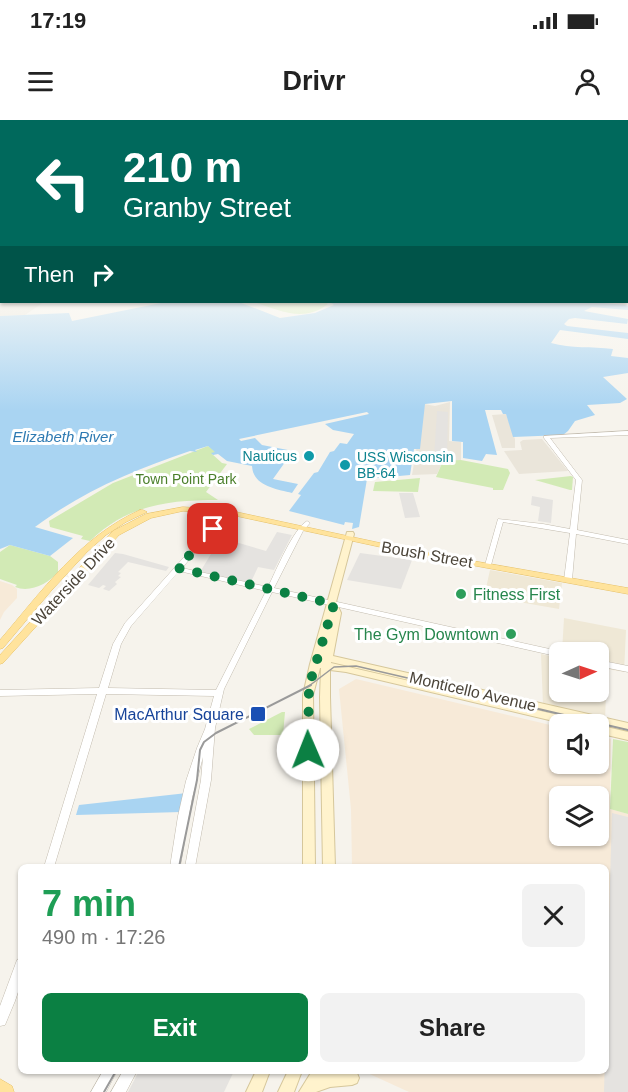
<!DOCTYPE html>
<meta charset="utf-8">
<style>
:root{--surface:#fff;--page:#f2f2f2;--text:#222;--muted:#767676;--accent:#0b8043}
body{margin:0;font-family:Arial,sans-serif;background:var(--page);color:var(--text);height:100vh;display:flex;flex-direction:column;font-size:22px;white-space:nowrap}
*{box-sizing:border-box;margin:0}
p{font-size:20px;color:var(--muted)}
.icon{flex:none;width:33px;height:33px;fill:none;stroke:currentColor;stroke-width:2;stroke-linecap:round;stroke-linejoin:round}
.map{position:relative;flex:1;overflow:hidden}
.side{position:absolute;left:18px;top:744px;width:591px;height:210px;display:flex;flex-direction:column;background:var(--surface);border-radius:9px;box-shadow:0 2px 4px #0004}
.side>*{flex:none}
.guide{position:absolute;left:0px;top:0px;width:628px;height:183px;box-shadow:0 2px 4px #0004;background:#00695c;color:#fff;overflow:hidden}
.needle{width:39px;rotate:87deg}
.controls{position:absolute;left:549px;top:522px;display:grid;gap:12px}
.controls a{display:grid;place-items:center;width:60px;height:60px;border-radius:9px;background:var(--surface);box-shadow:0 2px 4px #0004;font-size:30px}
.pin{position:absolute;display:grid;place-items:center;width:51px;height:51px;color:#fff;margin:-26px;border-radius:12px;box-shadow:0 3px 9px #0006}
.me{position:absolute;width:66px;margin:-33px;rotate:359deg;stroke-linejoin:round;filter:drop-shadow(0 0 4px #0008)}
.turn{display:flex;align-items:center;gap:21px;height:126px;padding:0 24px;font-size:27px}
.turn .icon{width:78px;height:78px;stroke-width:2.5}
.turn b{display:block;font-size:42px;line-height:51px}
.then{display:flex;align-items:center;height:57px;padding:0 24px;background:#0003;gap:12px;font-size:22px}
.round{display:grid;place-items:center;flex:none;width:63px;height:63px;border-radius:9px;background:var(--page)}
.summary{display:flex;align-items:center;justify-content:space-between;height:102px;padding:0 24px}
h1{font-size:36px;font-weight:600;line-height:45px;color:#1e9e55}
.primary-button{display:flex;gap:12px;margin-top:auto;padding:12px 24px}
.primary-button a{flex:1;height:69px;border-radius:9px;background:var(--accent);color:#fff;font-size:24px;font-weight:600;line-height:69px;text-align:center}
.primary-button a+a{background:var(--page);color:var(--text)}
.status{display:flex;justify-content:space-between;align-items:center;height:42px;padding:0 30px;background:var(--surface);direction:ltr}
.status svg{height:16px;fill:currentColor}
header{display:flex;justify-content:space-between;align-items:center;height:78px;padding:0 24px;background:var(--surface);font-size:27px;font-weight:600}
.map>svg:first-child{display:block}
.residential{fill:#eae5da}
.commercial{fill:#f7ead8;fill-rule:evenodd}
.education{fill:#efe8d6}
.green{fill:#d2eab5}
.parking{fill:#e5e3e0}
.water{fill:#a9d4f2}
.lines{fill:none;stroke-linecap:round;stroke-linejoin:round}
.tertiary-casing{stroke:#c2bbae;stroke-width:1}
.secondary-casing{stroke:#d6c79b;stroke-width:2}
.primary-casing{stroke:#e6c16a;stroke-width:1}
.tertiary{fill:#fff;fill-rule:evenodd}
.secondary{fill:#fff3cd;fill-rule:evenodd}
.primary{fill:#ffe39c;fill-rule:evenodd}
.tram-far1{stroke:#9a9a9a;stroke-width:1.5}
.tram{stroke:#9a9a9a;stroke-width:2}
.route{stroke:#0b8043;stroke-width:10;stroke-dasharray:0 18}
.culture-dot{fill:#0f9aa8;stroke:#fff;stroke-width:2}
.leisure-dot{fill:#2e9e5b;stroke:#fff;stroke-width:2}
.transit-dot{fill:#1a4fb4;stroke:#fff;stroke-width:2}
.labels{text-anchor:middle;stroke-width:6;stroke-linejoin:round;paint-order:stroke}
.far-culture-label{font-size:14px;fill:#0d838f;stroke:#fff;text-anchor:end}
.far-park-label{font-size:14px;fill:#4a7f2a;stroke:#fff}
.far-water-label{font-size:15px;font-style:italic;fill:#2e7ab2;stroke:#fff}
.street-label{font-size:16px;fill:#4b4439;stroke:#fff}
.leisure-label{font-size:16px;fill:#27864d;stroke:#fff;text-anchor:start}
.transit-label{font-size:16px;fill:#164399;stroke:#fff;text-anchor:end}
</style>
<div class="status"><b>17:19</b><svg viewBox="0 0 49 12"><path d="M0 12V9h3v3zM5 12V6h3v6zM10 12V3h3v9zM15 12V0h3v12zM26 1h20v11H26zM47 4h2v5h-2z"/></svg></div>
<header><svg class="icon" aria-label="menu" viewBox="0 0 24 24"><path d="M4 6h16M4 12h16M4 18h16"/></svg>Drivr<svg class="icon" aria-label="person" viewBox="0 0 24 24"><circle cx="12" cy="8" r="4"/><path d="M4 21q1-7 8-7t8 7"/></svg></header>
<div class="map">
<svg width="628" height="972" viewBox="0 0 628 972">
<rect width="100%" height="100%" fill="#f6f3ec"/>
<g class="residential">
<path d="M0,175L2,182H44L25,195L0,196Z"/>
<path d="M450,282L449,321L461,322V341H443L437,354L412,355L424,284L435,286Z"/>
<path d="M506,294L515,319V328H502L492,295Z"/>
<path d="M542,319L568,351L519,354L504,331L522,330L520,322L523,320Z"/>
</g>
<g class="commercial">
<path d="M0,461L12,465L17,469V478L4,492L0,500Z"/>
<path d="M356,559L559,607L560,644H598L599,616L611,619L610,689L628,694V972H409L363,951H606V747H352L351,689L339,569ZM560,676H598V716H560Z"/>
</g>
<g class="education">
<path d="M490,450L562,463L559,489L519,482L520,474L486,468Z"/>
<path d="M564,498L626,510L624,552L607,549L605,600L543,585L541,534L559,538L560,572H598V532H562Z"/>
</g>
<g class="green">
<path d="M253,182H325L328,184C302,204 278,189 253,182Z"/>
<path d="M208,326L216,332L212,334L222,343L227,344L206,372L218,380C168,380 127,385 90,421L81,419L83,416L50,407L49,401L113,363Z"/>
<path d="M461,340L508,349L510,353L503,370H493V368L436,357L443,341Z"/>
<path d="M571,356L573,357L572,370H570L535,360Z"/>
<path d="M420,358L418,372L373,371L375,362Z"/>
<path d="M10,425L50,436L58,442V452C48,464 30,473 15,467L17,465L0,459V432Z"/>
<path d="M282,592H285L283,615H254L249,609Z"/>
<path d="M613,619L628,622V694L610,689Z"/>
</g>
<g class="parking">
<path d="M437,291L448,292L447,338L434,337Z"/>
<path d="M399,373H413L420,397L405,398Z"/>
<path d="M532,376L553,380L551,403L538,401L540,387L531,385Z"/>
<path d="M277,412L292,415L274,450L258,447L251,462H245L200,452L211,434L202,433L215,416L266,431Z"/>
<path d="M115,433L123,434L169,447L166,451L128,442L118,452L121,453L118,456L121,457L115,462L117,464L109,471L103,469L106,466L103,465L99,468L88,465Z"/>
<path d="M360,433L412,440L401,469L347,460Z"/>
<path d="M612,693L628,697V972H604Z"/>
<path d="M139,951H234L224,972H128Z"/>
</g>
<g class="water">
<path d="M166,182H239L280,198L315,193L334,185L330,182H594L625,185L628,186V190L592,187L584,191L628,199L627,204L575,198L569,199L564,204L567,206L628,213V219L560,210L551,223C572,229 591,226 613,229L611,236L628,238V253L603,257L627,279L620,283L587,285L595,295L575,301L568,311L563,315L513,317L506,294H503L501,290H485L497,335L486,334L482,341L463,338V322L452,321V281L425,284L420,329H414L410,355L367,359L359,407L352,409L353,403L345,402L344,405L289,391L301,375L298,374L314,353L318,352L330,332L334,331L340,323L347,324L354,314L333,310L325,304L369,294L367,292L239,319L241,321L255,318L262,325L293,331L273,359L298,364L292,373C276,369 253,366 252,346L227,341L218,334L213,335L211,333L215,332L208,326L195,330L197,332L190,331C134,350 83,371 35,407L73,418L50,436L10,425L0,429V196L69,193L72,201Z"/>
<path d="M187,673L181,692L76,695L79,685Z"/>
</g>
<g class="lines">
<defs>
<g id="tertiary">
<path d="M628,311V315L550,318L582,360L577,410L628,420V424L576,414L572,460L568,462L564,460L570,413L503,402L491,445L490,446H486L485,445L498,399L543,404L570,409L576,360L544,318V316Z"/>
<path d="M231,386L233,387V389L182,448L268,467C276,451 293,409 307,401L310,403L303,411L274,468L563,532H560V537L272,472L224,569L215,608L211,660L195,747H185L201,660L203,637L192,678L180,747H170L178,696L186,661L197,628L205,609L214,576L106,574L54,747H44L97,574L0,576V570L99,568L113,524L125,503L229,387ZM179,451L266,471L216,570L108,568L121,524L131,506Z"/>
<path d="M598,540L628,546V552L598,546Z"/>
<path d="M21,838V863L15,881L5,905L0,906V886L17,840Z"/>
<path d="M103,951H117L106,972H91Z"/>
<path d="M123,951H137L126,972H111Z"/>
</g>
<g id="secondary">
<path d="M347,412H353L354,414L336,482L341,493L333,536L628,603V611L331,542V543L580,600L583,601L585,604H566L346,552L330,550V577L335,747H323L320,577L321,548H320L313,575L315,747H303V575L310,544Z"/>
<path d="M598,605L628,612V620L598,613Z"/>
<path d="M256,951H270L262,972H246Z"/>
<path d="M288,951H302L294,972H278Z"/>
<path d="M312,951H327L326,954L347,951L357,953L359,958L357,963L352,965L330,967L316,972H299Z"/>
</g>
<g id="primary">
<path d="M183,387L227,390L422,432L628,468V474L422,436L227,394L183,391L151,398L119,415L3,543L0,544V535L113,411L146,394Z"/>
<path d="M140,390H143L147,392L126,402L106,415L87,432L51,471L3,528L0,529V520C42,471 80,417 140,390Z"/>
<path d="M0,959L12,966L14,972H0Z"/>
</g>
</defs>
<use href="#tertiary" class="tertiary-casing"/>
<use href="#secondary" class="secondary-casing"/>
<use href="#primary" class="primary-casing"/>
<use href="#tertiary" class="tertiary"/>
<use href="#secondary" class="secondary"/>
<use href="#primary" class="primary"/>
<path class="tram-far1" d="M309,566L334,547L356,546L442,566"/>
<g class="tram">
<path d="M436,565L628,610"/>
<path d="M179,747L197,660L200,630L204,622L216,613L311,565"/>
<path d="M104,972L116,951"/>
</g>
</g>
<linearGradient id="sky" x2="0" y2="1"><stop stop-color="#8fc1ec"/><stop offset="0.53" stop-color="#fbfaf6"/><stop offset="1" stop-color="#fbfaf6" stop-opacity="0"/></linearGradient>
<rect width="628" height="291" fill="url(#sky)"/>
<g class="lines">
<path class="route" d="M213,409L178,448L334,484L309,566L308,630"/>
</g>
<g class="culture-dot">
<circle cx="309" cy="336" r="6"/>
<circle cx="345" cy="345" r="6"/>
</g>
<g class="leisure-dot">
<circle cx="461" cy="474" r="6"/>
<circle cx="511" cy="514" r="6"/>
</g>
<rect class="transit-dot" x="250" y="586" width="16" height="16" rx="3"/>
<g class="labels">
<g class="far-culture-label">
<text x="297" y="341">Nauticus</text>
<text x="357" y="342" text-anchor="start">USS Wisconsin<tspan x="357" dy="16">BB-64</tspan></text>
</g>
<g class="far-park-label">
<text x="186" y="364">Town Point Park</text>
</g>
<g class="far-water-label">
<text x="63" y="322">Elizabeth River</text>
</g>
<g class="street-label">
<text transform="translate(427 434) rotate(10)" y="6">Boush Street</text>
<text transform="translate(73 461) rotate(-47)" y="6">Waterside Drive</text>
<text transform="translate(473 571) rotate(13)" y="6">Monticello Avenue</text>
</g>
<g class="leisure-label">
<text x="473" y="480">Fitness First</text>
<text x="499" y="520" text-anchor="end">The Gym Downtown</text>
</g>
<g class="transit-label">
<text x="244" y="600">MacArthur Square</text>
</g>
</g>
</svg>
<div class="controls">
<a><svg class="needle" viewBox="-14 -14 28 28"><path d="M0-13l5 13h-10z" fill="#e53935"/><path d="M0 13l5-13h-10z" fill="#767676"/></svg></a>
<a><svg class="icon" aria-label="sound" viewBox="0 0 24 24"><path d="M4 9h4l5-4v14l-5-4H4zM17 9q2 3 0 6"/></svg></a>
<a><svg class="icon" aria-label="layers" viewBox="0 0 24 24"><path d="M12 4l9 5-9 5-9-5zM3 14l9 5 9-5"/></svg></a>
</div>
<div class="pin" style="left:213px;top:409px;background:#d93025"><svg class="icon" aria-label="arrive" viewBox="0 0 24 24"><path d="M6 21V4h12l-3 4 3 4H6"/></svg></div>
<svg class="me" style="left:308px;top:630px" viewBox="-20 -20 40 40"><circle r="19" fill="#fff"/><path d="M0-13L10 11 0 6-10 11z" fill="#0b8043"/></svg>
<div class="guide">
<div class="turn"><svg class="icon" aria-label="left" viewBox="0 0 24 24"><path d="M17 20v-9H6M10 6l-5 5 5 5"/></svg><div><b>210 m</b>Granby Street</div></div>
<div class="then">Then<svg class="icon" aria-label="right" viewBox="0 0 24 24"><path d="M7 20v-9h11M14 6l5 5-5 5"/></svg></div>
</div>
<section class="side">
<div class="summary"><div><h1>7 min</h1><p>490 m · 17:26</p></div><a class="round"><svg class="icon" aria-label="close" viewBox="0 0 24 24"><path d="M6 6l12 12M18 6L6 18"/></svg></a></div>
<div class="primary-button"><a>Exit</a><a>Share</a></div>
</section>
</div>
